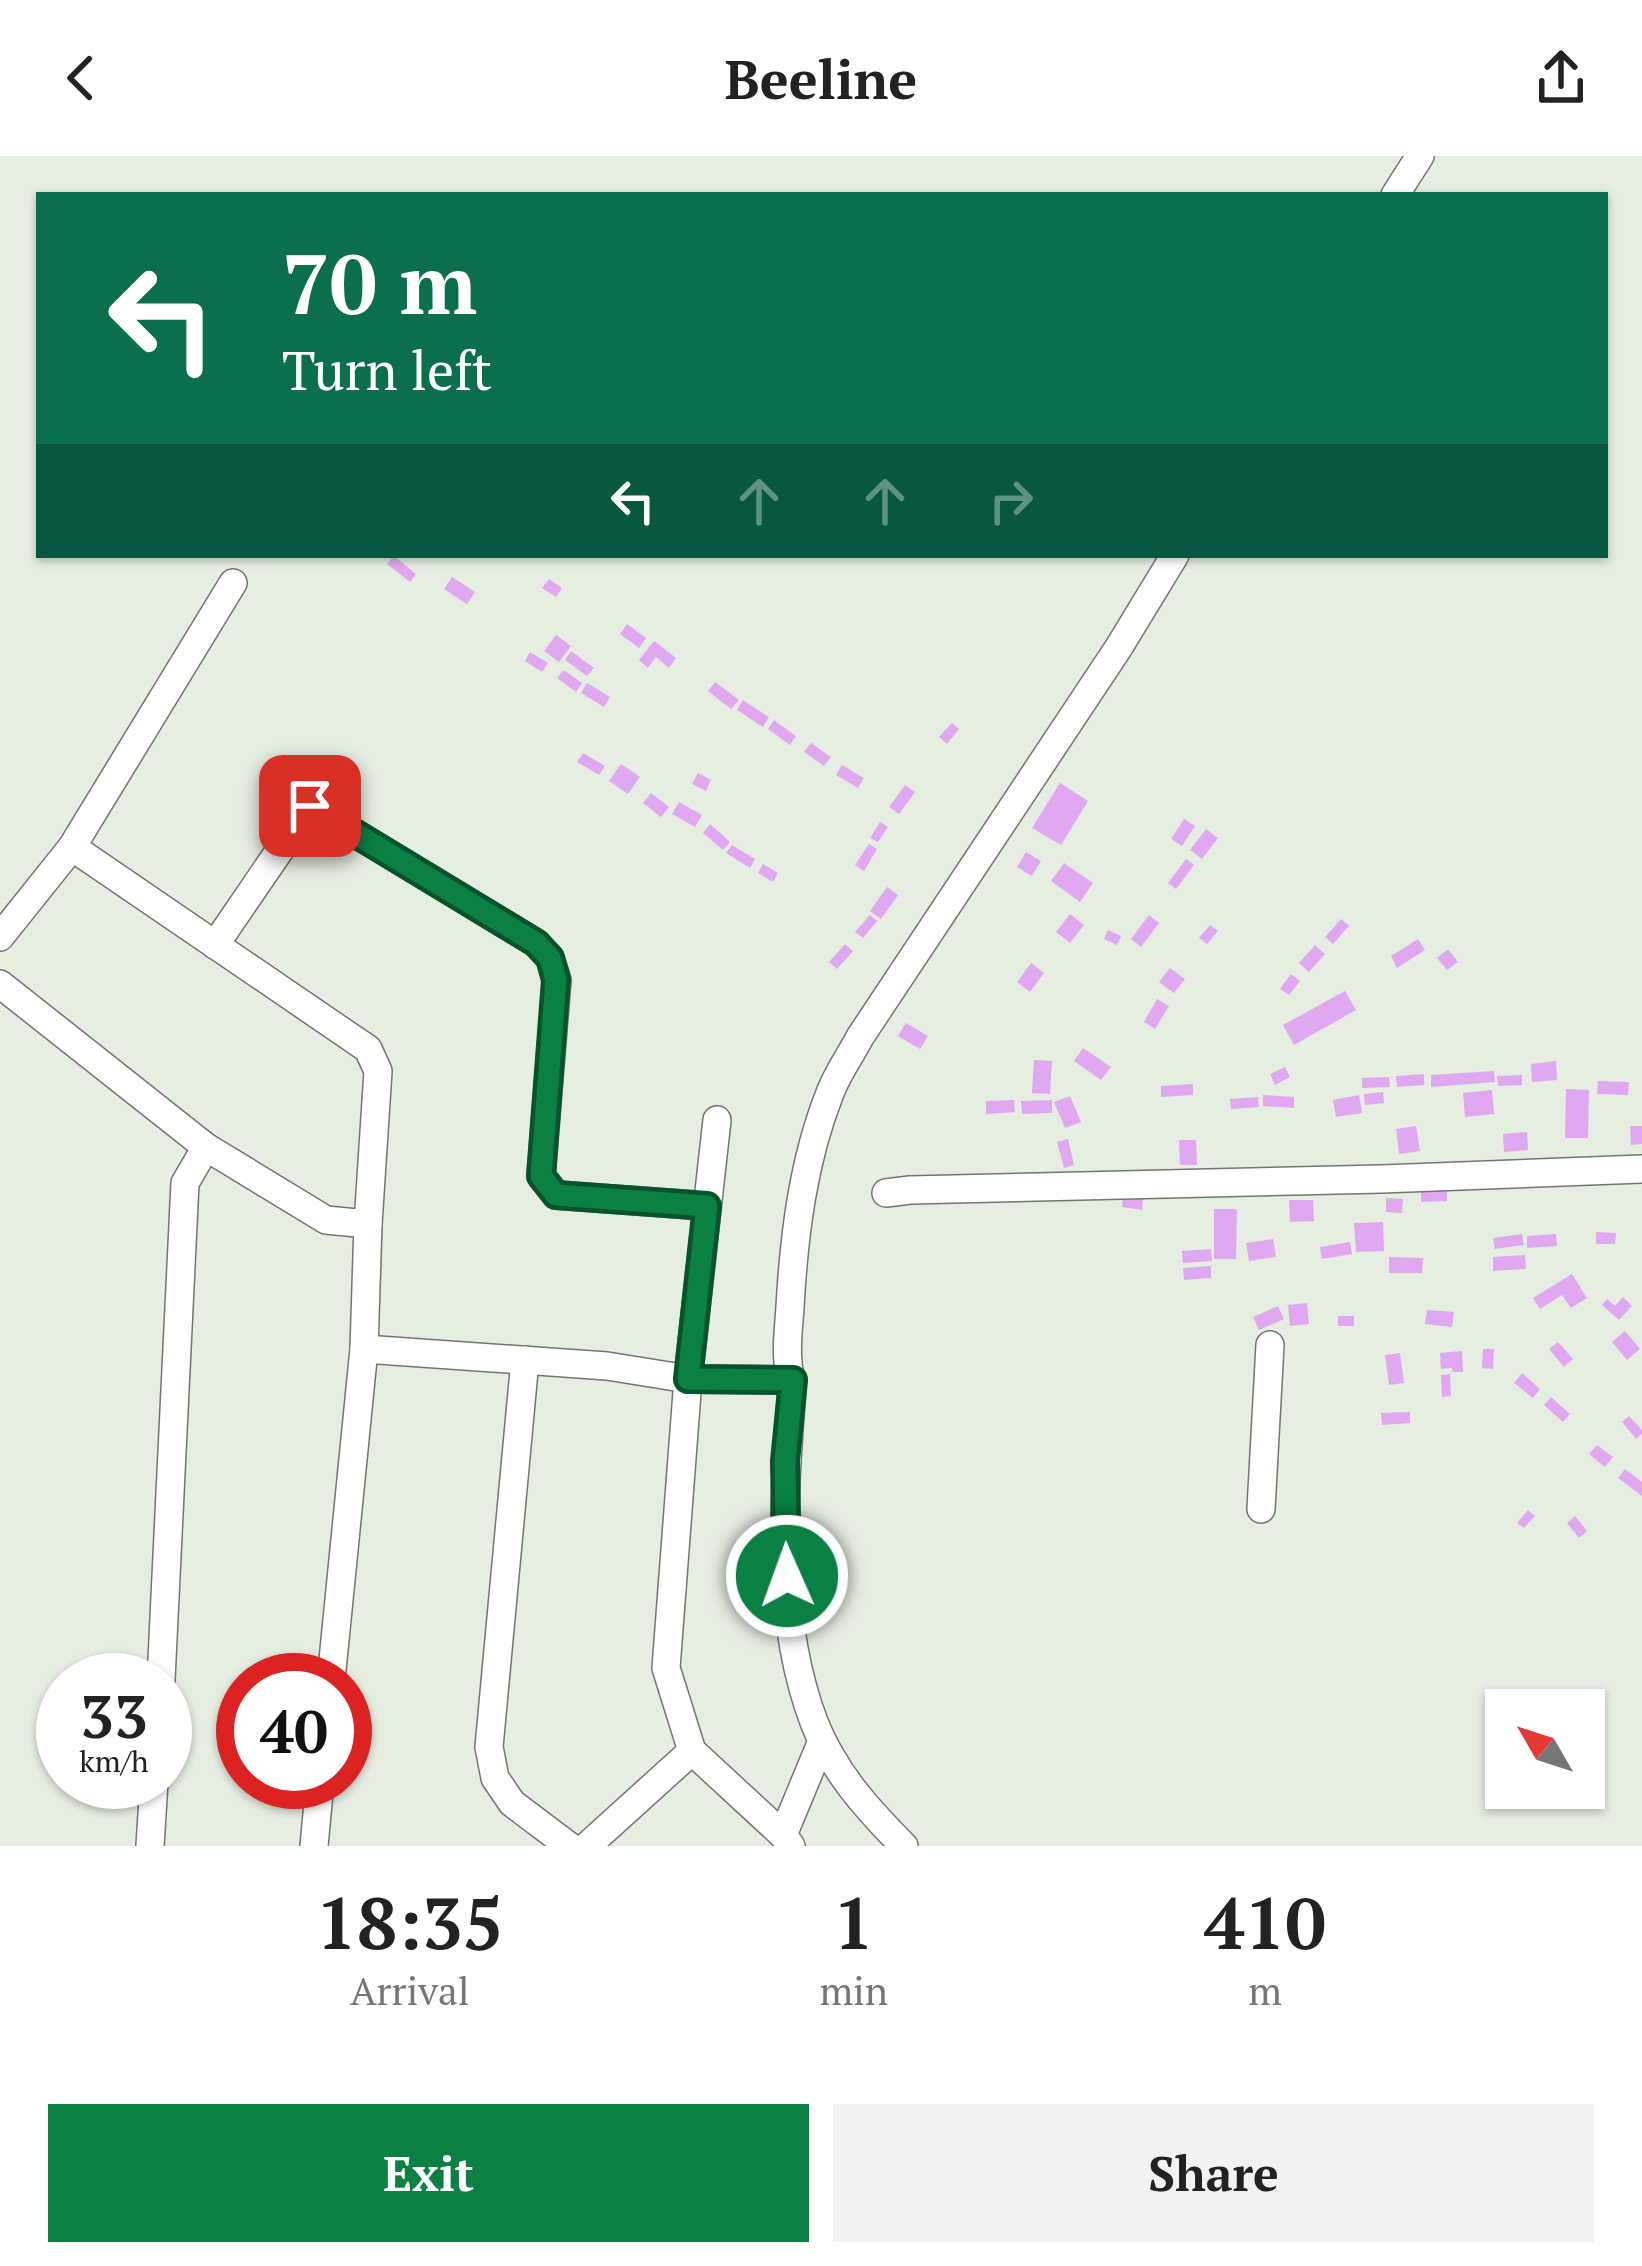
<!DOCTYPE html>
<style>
:root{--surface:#fff;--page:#f2f2f2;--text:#222;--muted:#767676;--accent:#0b8043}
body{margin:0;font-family:"PT Serif",serif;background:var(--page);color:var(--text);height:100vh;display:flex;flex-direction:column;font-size:45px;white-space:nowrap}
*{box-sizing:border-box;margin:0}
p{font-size:39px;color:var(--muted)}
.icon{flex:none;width:66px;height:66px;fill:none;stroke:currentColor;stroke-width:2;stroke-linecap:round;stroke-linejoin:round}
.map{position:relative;height:1690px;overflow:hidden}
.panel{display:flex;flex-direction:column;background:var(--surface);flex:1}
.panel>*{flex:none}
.banner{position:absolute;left:36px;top:36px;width:1572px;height:366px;border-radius:0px;box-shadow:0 3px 9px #0004;background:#0b6e4f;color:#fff;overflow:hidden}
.needle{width:78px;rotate:309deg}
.controls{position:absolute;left:1485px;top:1533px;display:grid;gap:24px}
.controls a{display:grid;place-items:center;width:120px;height:120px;border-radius:0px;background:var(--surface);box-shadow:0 3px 9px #0004;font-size:60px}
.speed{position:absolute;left:36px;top:1497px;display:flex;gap:24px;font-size:60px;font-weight:700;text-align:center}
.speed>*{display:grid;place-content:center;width:156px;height:156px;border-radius:50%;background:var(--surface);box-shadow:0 3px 9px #0004;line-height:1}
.speed small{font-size:30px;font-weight:400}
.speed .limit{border:18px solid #d22;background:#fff;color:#111}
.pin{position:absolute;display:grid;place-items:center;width:102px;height:102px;color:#fff;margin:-51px;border-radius:24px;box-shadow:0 6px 18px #0006}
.me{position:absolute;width:132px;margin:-66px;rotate:358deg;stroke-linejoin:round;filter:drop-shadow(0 0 9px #0008)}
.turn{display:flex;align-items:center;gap:42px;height:252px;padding:0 48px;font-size:54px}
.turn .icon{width:156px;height:156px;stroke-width:2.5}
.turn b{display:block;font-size:84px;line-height:102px}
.lanes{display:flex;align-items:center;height:114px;padding:0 48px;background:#0003;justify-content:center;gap:60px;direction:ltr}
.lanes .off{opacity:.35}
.eta{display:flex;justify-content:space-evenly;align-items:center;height:204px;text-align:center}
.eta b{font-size:72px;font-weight:800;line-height:84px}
.action{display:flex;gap:24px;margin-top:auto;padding:24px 48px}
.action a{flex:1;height:138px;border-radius:0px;background:var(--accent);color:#fff;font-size:48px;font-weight:800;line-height:138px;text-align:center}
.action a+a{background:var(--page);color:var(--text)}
header{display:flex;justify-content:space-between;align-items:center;height:156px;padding:0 48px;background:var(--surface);font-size:54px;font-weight:800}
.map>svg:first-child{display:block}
.building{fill:#e0a8f1}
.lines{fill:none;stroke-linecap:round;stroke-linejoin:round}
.minor-casing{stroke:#72776d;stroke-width:30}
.minor{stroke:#fff;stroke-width:27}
.route-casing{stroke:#07532c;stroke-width:30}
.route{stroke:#0b8043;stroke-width:21}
</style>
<header><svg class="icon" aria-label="back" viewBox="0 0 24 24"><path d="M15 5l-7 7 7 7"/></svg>Beeline<svg class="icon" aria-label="share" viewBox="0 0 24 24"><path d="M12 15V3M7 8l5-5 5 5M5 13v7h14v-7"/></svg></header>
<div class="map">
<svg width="1642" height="1690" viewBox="0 0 1642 1690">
<rect width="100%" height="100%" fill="#e6ede1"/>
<g class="building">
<path d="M394,400L416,418L410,426L387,408Z"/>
<path d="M452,421L475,436L467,448L444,433Z"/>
<path d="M549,423L562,432L556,441L542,432Z"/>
<path d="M627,468L646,482L639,492L620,478Z"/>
<path d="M556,479L571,490L559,506L544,495Z"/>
<path d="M654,485L676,502L669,512L656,501L648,512L639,504Z"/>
<path d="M571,495L594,512L587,520L565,504Z"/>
<path d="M530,496L548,507L542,516L525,505Z"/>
<path d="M564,514L582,527L576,536L557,522Z"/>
<path d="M715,526L739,544L731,553L708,535Z"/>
<path d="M587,527L610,541L604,551L581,537Z"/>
<path d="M743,544L769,561L763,571L737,554Z"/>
<path d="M774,564L796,580L790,589L768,573Z"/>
<path d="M952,567L959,573L947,588L939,581Z"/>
<path d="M811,587L831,601L824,610L804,596Z"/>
<path d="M583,597L605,610L599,619L577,606Z"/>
<path d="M621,608L640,621L628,638L609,625Z"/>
<path d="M842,609L864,622L858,632L836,619Z"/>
<path d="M698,617L711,624L706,635L692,628Z"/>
<path d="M1060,627L1088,645L1061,689L1032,672Z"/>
<path d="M905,629L915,636L899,658L889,651Z"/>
<path d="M651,637L669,651L661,661L643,647Z"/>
<path d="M679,646L702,659L695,671L672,658Z"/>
<path d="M1184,663L1195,670L1182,690L1171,683Z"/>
<path d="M880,666L888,671L878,686L870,682Z"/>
<path d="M710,668L730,686L723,694L703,677Z"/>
<path d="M1206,673L1218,682L1202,703L1190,694Z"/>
<path d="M869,688L877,693L864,715L855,709Z"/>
<path d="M732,689L755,703L750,712L726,697Z"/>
<path d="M1026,696L1041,705L1032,720L1017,711Z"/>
<path d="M1186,703L1194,709L1176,733L1168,727Z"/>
<path d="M1064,707L1093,727L1080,746L1051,725Z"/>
<path d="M763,708L778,717L773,726L758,717Z"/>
<path d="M887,731L898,739L881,763L870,755Z"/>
<path d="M1070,758L1084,769L1070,787L1056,776Z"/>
<path d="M870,759L877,765L863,782L855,776Z"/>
<path d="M1149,759L1159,767L1141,791L1131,783Z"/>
<path d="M1341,763L1349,770L1333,788L1325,781Z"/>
<path d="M1210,769L1218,775L1207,788L1199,782Z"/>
<path d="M1108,774L1121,780L1117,789L1104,783Z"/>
<path d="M1418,783L1425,794L1397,812L1391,800Z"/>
<path d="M845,788L853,795L837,813L829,806Z"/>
<path d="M1315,789L1325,798L1309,816L1299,807Z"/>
<path d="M1448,793L1458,806L1447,814L1437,802Z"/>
<path d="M1031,807L1044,817L1030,836L1017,826Z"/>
<path d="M1170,812L1185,823L1174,837L1159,826Z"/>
<path d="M1291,818L1300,825L1289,839L1280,833Z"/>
<path d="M1345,835L1356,854L1294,889L1283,869Z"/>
<path d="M1157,843L1169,850L1155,873L1144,866Z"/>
<path d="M906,867L928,880L920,893L898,880Z"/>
<path d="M1083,892L1111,911L1101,924L1074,905Z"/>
<path d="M1034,904L1052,905L1050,938L1032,937Z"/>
<path d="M1556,905L1557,924L1532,926L1531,908Z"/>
<path d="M1285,911L1290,921L1275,929L1270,918Z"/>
<path d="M1494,915L1495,926L1431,931V919Z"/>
<path d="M1424,918V929L1397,931L1396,920Z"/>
<path d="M1522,919V929L1498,930L1497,920Z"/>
<path d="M1389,921L1390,931L1362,932V922Z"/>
<path d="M1598,925L1629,926L1628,939L1597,938Z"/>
<path d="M1193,928V939L1161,941V930Z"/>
<path d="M1566,933L1589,934L1588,982H1565Z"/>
<path d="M1492,934L1494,958L1465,961L1463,937Z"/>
<path d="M1383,936L1384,947L1365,949L1364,938Z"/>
<path d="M1263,939L1294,941V952L1263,950Z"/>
<path d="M1359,939L1362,957L1336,961L1333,944Z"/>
<path d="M1070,940L1081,966L1065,972L1054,946Z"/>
<path d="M1258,941L1259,951L1231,953L1230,943Z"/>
<path d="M1014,944L1015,956L986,958V945Z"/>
<path d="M1052,944V957L1022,958L1021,945Z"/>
<path d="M1416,970L1420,995L1399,998L1396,973Z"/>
<path d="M1630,970H1642V988L1631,989Z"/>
<path d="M1527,976L1528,994L1504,996L1503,978Z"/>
<path d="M1068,983L1074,1009L1064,1012L1057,986Z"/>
<path d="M1179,984H1196L1197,1009H1180Z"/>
<path d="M1447,1031V1045L1421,1046V1033Z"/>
<path d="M1123,1041L1143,1043L1142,1054L1122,1051Z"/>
<path d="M1386,1042L1403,1043L1402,1057L1386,1056Z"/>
<path d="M1289,1044H1313L1314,1065L1290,1066Z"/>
<path d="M1214,1053H1237L1236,1103H1214Z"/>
<path d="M1383,1066L1384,1095L1356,1096L1354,1067Z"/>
<path d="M1596,1076L1616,1077L1615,1088H1596Z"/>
<path d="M1522,1078L1524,1089L1495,1093L1493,1082Z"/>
<path d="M1556,1078L1557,1090L1527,1092V1080Z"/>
<path d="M1273,1083L1276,1101L1249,1105L1246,1087Z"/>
<path d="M1350,1086L1352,1098L1322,1103L1320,1091Z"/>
<path d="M1211,1093L1212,1105L1183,1107L1182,1095Z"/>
<path d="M1525,1099L1526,1113L1493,1115V1101Z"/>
<path d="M1389,1101L1423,1102L1422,1117H1389Z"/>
<path d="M1211,1110V1122L1184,1124L1183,1112Z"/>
<path d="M1572,1118L1587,1142L1571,1152L1562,1139L1540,1153L1533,1142Z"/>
<path d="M1623,1141L1632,1150L1619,1164L1602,1149L1607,1143L1615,1150Z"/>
<path d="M1307,1147L1309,1168L1290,1170L1288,1149Z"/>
<path d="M1278,1150L1284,1163L1259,1174L1253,1161Z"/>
<path d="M1427,1154L1454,1156L1452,1171L1425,1168Z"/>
<rect x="1338" y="1160" width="16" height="10"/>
<path d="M1625,1175L1640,1193L1627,1204L1612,1186Z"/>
<path d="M1558,1186L1573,1203L1564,1211L1549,1193Z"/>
<path d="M1483,1193H1494L1493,1213L1482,1212Z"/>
<path d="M1462,1195L1463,1216H1453L1452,1212L1441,1213L1440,1197Z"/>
<path d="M1400,1197L1404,1227L1389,1229L1385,1199Z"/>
<path d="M1522,1217L1540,1233L1533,1242L1514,1227Z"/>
<path d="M1450,1218L1451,1240L1442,1241L1441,1219Z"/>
<path d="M1551,1241L1570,1258L1563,1266L1544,1249Z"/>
<path d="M1410,1256V1267L1382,1269L1381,1257Z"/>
<path d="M1629,1260L1642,1274V1278L1636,1283L1622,1266Z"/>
<path d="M1597,1289L1613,1301L1605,1311L1589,1298Z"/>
<path d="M1625,1313L1642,1326V1340L1618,1322Z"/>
<path d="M1528,1354L1535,1360L1524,1372L1517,1367Z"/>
<path d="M1575,1360L1587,1375L1579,1382L1567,1367Z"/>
</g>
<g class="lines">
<defs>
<g id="minor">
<path d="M1395,39L1420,0"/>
<path d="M72,691L368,893L378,915L368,1068L364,1193L331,1524"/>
<path d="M0,781L72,691L233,427"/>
<path d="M215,789L310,650L536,787L550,802L557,824L541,1020L556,1039L707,1050"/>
<path d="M0,828L206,991L326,1064L368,1068"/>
<path d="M717,964L688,1223L666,1512L692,1595L783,1679L791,1690"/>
<path d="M886,1037L910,1034L1382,1023L1642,1013"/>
<path d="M364,1193L607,1210L688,1223L793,1224"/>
<path d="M525,1204L489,1591L495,1622L512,1647L569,1690"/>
<path d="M1261,1353L1270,1189"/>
<path d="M161,1524L185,1027L206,991"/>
<path d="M783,1679L822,1585"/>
<path d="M150,1690L154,1626"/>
<path d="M314,1690L320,1626"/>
<path d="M587,1690L692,1595"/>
<path d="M904,1690C867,1653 833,1615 814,1566C774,1461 784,1341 792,1232C792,1222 788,1215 788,1206C786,1188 789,1169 790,1151C794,1079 803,1005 830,937C837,918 850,900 860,881L1119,491L1175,399"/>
</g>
</defs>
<use href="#minor" class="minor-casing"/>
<use href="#minor" class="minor"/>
</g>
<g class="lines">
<defs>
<path id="route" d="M310,650L536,787L550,802L556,824L541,1020L556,1039L707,1050L688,1223L793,1224L785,1305L787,1420"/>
</defs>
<use href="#route" class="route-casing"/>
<use href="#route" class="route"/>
</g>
</svg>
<div class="controls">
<a><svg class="needle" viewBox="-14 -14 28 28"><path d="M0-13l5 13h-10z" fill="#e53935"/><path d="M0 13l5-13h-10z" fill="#767676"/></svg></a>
</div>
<div class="speed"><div>33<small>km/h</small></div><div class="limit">40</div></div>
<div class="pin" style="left:310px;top:650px;background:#d93025"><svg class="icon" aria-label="arrive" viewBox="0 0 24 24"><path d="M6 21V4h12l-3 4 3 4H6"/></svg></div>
<svg class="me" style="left:787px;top:1420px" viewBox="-20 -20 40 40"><circle r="17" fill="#0b8043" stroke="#fff" stroke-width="3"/><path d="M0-11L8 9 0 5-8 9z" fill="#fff"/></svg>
<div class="banner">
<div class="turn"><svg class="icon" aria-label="left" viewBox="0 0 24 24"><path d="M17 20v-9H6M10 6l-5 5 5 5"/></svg><div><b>70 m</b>Turn left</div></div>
<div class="lanes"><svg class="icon" aria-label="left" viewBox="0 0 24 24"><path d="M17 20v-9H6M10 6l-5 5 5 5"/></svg><svg class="icon off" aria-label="ahead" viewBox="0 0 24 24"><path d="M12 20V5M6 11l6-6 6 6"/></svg><svg class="icon off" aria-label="ahead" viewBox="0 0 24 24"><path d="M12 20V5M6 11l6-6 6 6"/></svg><svg class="icon off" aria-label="right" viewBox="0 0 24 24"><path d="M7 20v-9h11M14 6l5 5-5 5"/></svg></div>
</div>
</div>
<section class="panel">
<div class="eta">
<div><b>18:35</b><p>Arrival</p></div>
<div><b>1</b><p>min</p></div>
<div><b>410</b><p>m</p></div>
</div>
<div class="action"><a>Exit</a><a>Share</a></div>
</section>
